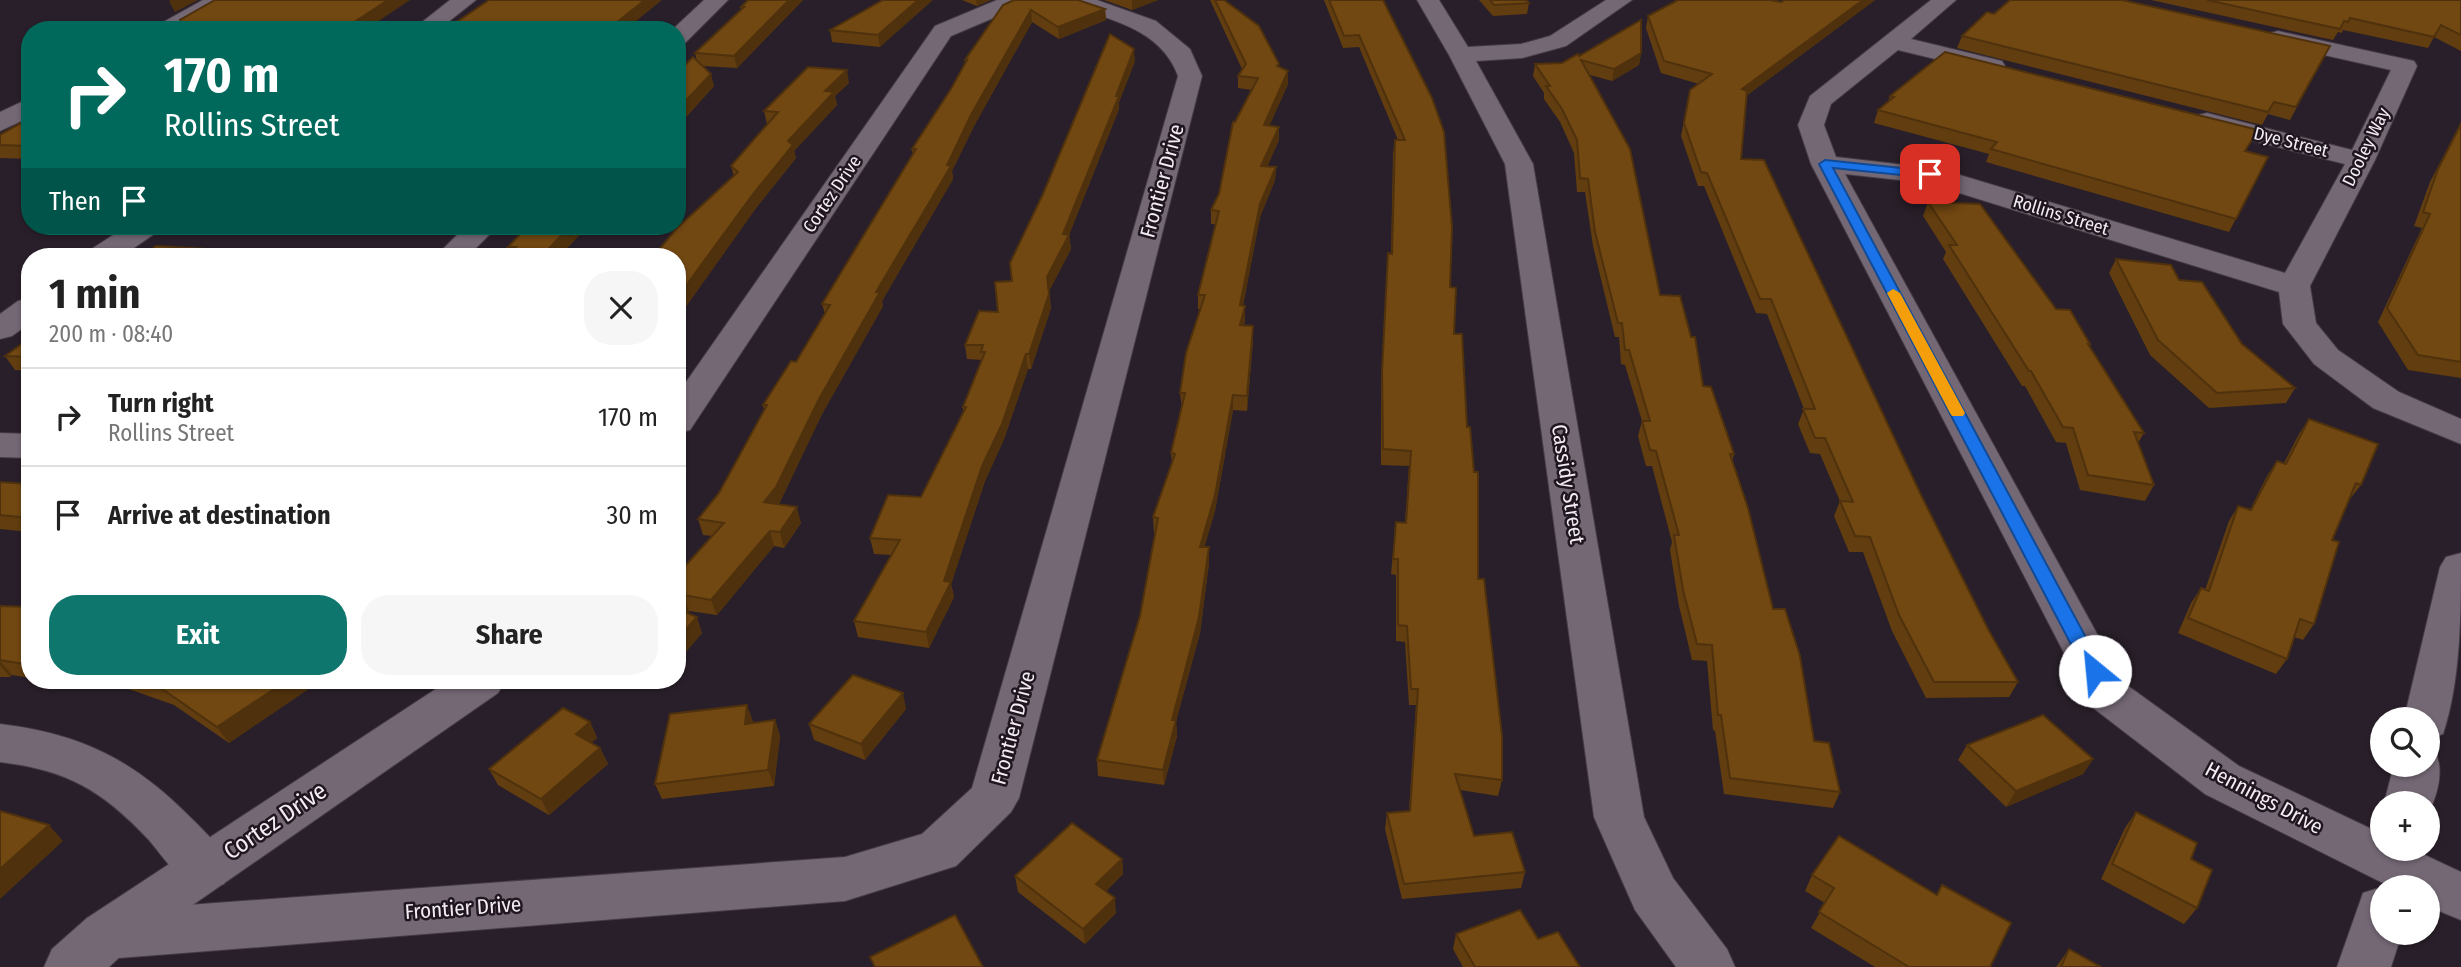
<!DOCTYPE html>
<meta charset="utf-8">
<style>
:root{--surface:#fff;--page:#f6f6f6;--text:#222;--muted:#767676;--line:#e0e0e0;--accent:#0f766e}
body{margin:0;font-family:"Fira Sans Condensed",sans-serif;background:var(--page);color:var(--text);height:100vh;display:flex;flex-direction:column;font-size:26px;white-space:nowrap}
*{box-sizing:border-box;margin:0}
p{font-size:23px;color:var(--muted)}
.icon{flex:none;width:38px;height:38px;fill:none;stroke:currentColor;stroke-width:2;stroke-linecap:round;stroke-linejoin:round}
.map{position:relative;flex:1;overflow:hidden}
.sheet{position:absolute;left:21px;top:248px;width:665px;height:441px;display:flex;flex-direction:column;background:var(--surface);border-radius:28px;box-shadow:0 2px 5px #0004}
.sheet>*{flex:none}
.guide{position:absolute;left:21px;top:21px;width:665px;height:214px;border-radius:28px;box-shadow:0 2px 5px #0004;background:#00695c;color:#fff;overflow:hidden}
.fabs{position:absolute;left:2370px;top:707px;display:grid;gap:14px}
.fabs a{display:grid;place-items:center;width:70px;height:70px;border-radius:50%;background:var(--surface);box-shadow:0 2px 5px #0004;font-size:35px}
.pin{position:absolute;display:grid;place-items:center;width:60px;height:60px;color:#fff;margin:-30px;border-radius:14px;box-shadow:0 4px 10px #0006}
.me{position:absolute;width:77px;margin:-38px;rotate:332deg;stroke-linejoin:round;filter:drop-shadow(0 0 5px #0008)}
.turn{display:flex;align-items:center;gap:24px;height:147px;padding:0 28px;font-size:32px}
.turn .icon{width:91px;height:91px;stroke-width:2.5}
.turn b{display:block;font-size:49px;line-height:60px}
.then{display:flex;align-items:center;height:66px;padding:0 28px;background:#0003;gap:14px;font-size:26px}
.round{display:grid;place-items:center;flex:none;width:74px;height:74px;border-radius:28px;background:var(--page)}
.overview{display:flex;align-items:center;justify-content:space-between;height:119px;padding:0 28px}
h1{font-size:42px;font-weight:700;line-height:52px}
.cta{display:flex;gap:14px;margin-top:auto;padding:14px 28px}
.cta a{flex:1;height:80px;border-radius:28px;background:var(--accent);color:#fff;font-size:28px;font-weight:700;line-height:80px;text-align:center}
.cta a+a{background:var(--page);color:var(--text)}
ul{padding:0;list-style:none}
li{display:flex;align-items:center;gap:21px;height:98px;padding:0 28px;border-top:2px solid var(--line)}
li div{flex:1}
li b{display:block;font-size:26px}
li em{font-style:normal}
.map>svg:first-child{display:block}
.lines{fill:none;stroke-linecap:round;stroke-linejoin:round}
.minor-casing{stroke:#443b44;stroke-width:2}
.tertiary-casing{stroke:#443b44;stroke-width:2}
.minor{fill:#746875;fill-rule:evenodd}
.tertiary{fill:#746875;fill-rule:evenodd}
.wall{fill:#613d0f}
.shaded-wall{fill:#4f320d}
.building{fill:#714712;stroke:#4f320d;stroke-width:2}
.route{fill:#1a73e8;stroke:#114b97;stroke-width:2}
.slow{fill:#f59e0b}
.labels{text-anchor:middle;stroke-width:5;stroke-linejoin:round;paint-order:stroke}
.far-street-label{font-size:18px;fill:#f3ecf3;stroke:#1f1620}
.street-label{font-size:21px;fill:#f3ecf3;stroke:#1f1620}
.near-street-label{font-size:24px;fill:#f3ecf3;stroke:#1f1620}
</style>
<div class="map">
<svg width="2461" height="967" viewBox="0 0 2461 967">
<rect width="100%" height="100%" fill="#291f2a"/>
<g class="lines">
<defs>
<g id="minor">
<path d="M203,0H230L227,5L183,30H155L158,25Z"/>
<path d="M450,0H476L438,30H412Z"/>
<path d="M704,0H728L685,43L677,45V30H672Z"/>
<path d="M1065,0H1097L1156,21L1190,49L1202,76L1019,798L1011,812L956,866L845,901L106,959L87,952L79,935L87,918L106,911L845,857L922,834L972,788L1178,76C1161,29 1111,20 1068,5Z"/>
<path d="M1417,0H1439L1468,47L1521,44L1550,36L1606,0H1632L1566,46L1522,58L1476,61L1533,164L1644,817L1673,878L1727,949L1735,967H1676L1635,910L1594,817L1505,164L1449,55Z"/>
<path d="M1931,0H1956L1911,39L2002,61L2005,66L2002,71L1993,73L1898,50L1831,104L1824,125L1836,157L1940,169L2285,273L2345,164L2198,127L2194,121L2198,115L2207,113L2352,150L2391,70L2270,43L2266,38L2270,33L2278,31L2414,61L2417,66L2375,160L2310,286L2316,323L2338,350L2399,392L2461,419V444L2373,408L2314,364L2283,324L2279,292L1927,183L1845,174L2124,683L2239,766L2382,834V849H2412L2461,872V920L2427,906V887H2391L2205,794L2092,707L1811,164L1798,125L1810,96Z"/>
<path d="M30,98V117L0,131V112Z"/>
<path d="M127,226H161L157,232L121,257H86L90,250Z"/>
<path d="M466,226H498L467,257H435Z"/>
<path d="M30,298V323L12,336L0,339V314L18,301Z"/>
<path d="M0,433L30,434V458L0,457Z"/>
<path d="M2461,553C2461,610 2461,681 2443,734L2427,739V719H2404L2440,567L2446,557Z"/>
<path d="M0,724C82,734 134,760 192,819C207,834 222,848 232,868L224,884C211,888 201,892 189,884C176,876 159,852 149,840C102,790 67,770 0,762Z"/>
<path d="M2427,749L2435,751C2445,772 2437,796 2427,816V803H2384L2394,765H2427Z"/>
<path d="M2382,887V933H2402L2391,967H2337L2363,893Z"/>
</g>
<g id="tertiary">
<path d="M997,0H1027L1024,5L951,36L690,430L677,433V395L935,26Z"/>
<path d="M448,681H505L498,693L125,952L109,967H44L52,949L87,918Z"/>
</g>
</defs>
<use href="#minor" class="minor-casing"/>
<use href="#tertiary" class="tertiary-casing"/>
<use href="#minor" class="minor"/>
<use href="#tertiary" class="tertiary"/>
</g>
<g class="wall">
<path d="M748,0H803L737,68L702,66L714,86L677,127V73L697,61L695,53L742,9L741,7Z"/>
<path d="M883,0L880,47L832,42L830,30Z"/>
<path d="M962,0H991L977,6Z"/>
<path d="M1014,0L1105,9L1106,20L1059,39L1032,22L974,126L952,171L953,179L882,301L883,306L822,414L779,504L801,523L784,548L774,546L717,615L689,611L688,614L702,633L684,654L677,653V575L712,536L703,535L698,519L719,493L764,410L763,405L796,362L825,314L822,304L913,155L912,149L951,89L965,64V60Z"/>
<path d="M1104,0H1158L1132,10Z"/>
<path d="M1210,0H1224L1279,64V67L1288,84L1269,126L1279,127V140L1267,167H1276L1275,180L1260,217L1243,306L1245,320L1244,325L1253,341L1247,411L1233,410L1215,511L1204,547L1209,563L1200,633L1176,721L1177,736L1164,785L1098,776L1097,760L1140,616L1155,533H1154L1153,517L1172,464L1171,453L1182,408L1180,393L1200,309H1198V295L1216,224H1211V210L1219,194L1235,122L1252,90L1238,88V76L1242,69Z"/>
<path d="M1324,0H1383L1450,287L1454,334L1467,427L1478,579L1502,780L1498,796L1460,790L1474,836L1525,872L1521,888L1402,899L1385,829L1387,813L1409,811L1416,705H1409L1405,642L1396,641V575L1391,574L1396,522L1405,523L1409,466L1381,465V387L1387,267L1391,253L1393,153L1395,140H1398L1359,47L1343,48Z"/>
<path d="M1479,0H1526L1529,3L1527,14L1493,16Z"/>
<path d="M1675,0H1770L1781,2L1785,0H1875L1746,96L1741,159L1921,495L1988,629L2018,682L2009,697L1926,698L1892,631L1863,552H1849L1834,516L1840,501L1820,454L1810,453L1798,424L1804,409L1767,314L1756,313L1704,186H1698L1681,136L1690,90L1699,84L1661,73L1646,28L1648,16L1675,1Z"/>
<path d="M2151,0H2461V51L2434,37L2428,48L2343,30L2342,33L2338,32L2333,40Z"/>
<path d="M1962,36L2330,46L2290,120L2268,114L2262,125L1957,48Z"/>
<path d="M1641,53L1639,65L1612,81L1590,75L1660,295L1734,454L1732,461L1773,609L1814,741L1840,792L1833,808L1724,794L1715,731L1713,730L1707,661L1692,660L1679,606L1670,550L1672,542L1652,466H1646L1638,436L1642,421L1625,365L1621,364L1619,337H1615L1593,246L1585,192H1577L1574,153L1560,122L1544,99V93L1533,76L1535,64L1562,63Z"/>
<path d="M1135,61L1119,102V109L1069,235L1071,249L1049,291L1051,308L1031,369H1028L1004,439L985,481L951,584L954,597L929,648L858,637L854,621L891,555L874,554L870,538L921,497L963,412V407L982,360L967,359L965,345L998,312L1012,281Z"/>
<path d="M849,83L835,96L837,105L794,151L796,158L756,208L677,319V257L734,176L731,166L768,124H767L764,111Z"/>
<path d="M1890,96L2246,152L2268,157L2229,232L1986,162L1989,154L1874,123L1878,110L1888,102Z"/>
<path d="M30,118V159L0,158V145Z"/>
<path d="M2461,122V378L2408,370L2378,322L2422,228L2414,226L2430,182Z"/>
<path d="M1928,202L2056,309L2090,344V346L2144,433L2138,443L2154,485L2145,501L2080,490L2066,443L2056,442L2025,386H2022L1943,259L1946,252L1923,216Z"/>
<path d="M2116,259L2179,280L2242,344L2295,388L2286,403L2209,408L2150,355L2109,273Z"/>
<path d="M30,338V371L15,370L5,356Z"/>
<path d="M2309,419L2361,485L2349,500L2332,540L2314,624L2303,640L2294,637L2287,659L2276,674L2178,633L2191,603L2201,588L2205,590L2229,521L2238,506L2250,510L2267,476L2277,461L2284,463L2299,434Z"/>
<path d="M0,482L30,484V532L0,529Z"/>
<path d="M0,606L30,607V678L12,675L10,677H0Z"/>
<path d="M43,681H79L73,686Z"/>
<path d="M106,681H320L229,743L174,705Z"/>
<path d="M906,709L865,760L814,740L809,724Z"/>
<path d="M775,720L780,736L774,786L662,799L655,784L753,721V723Z"/>
<path d="M590,722L597,738L591,743L600,748L608,764L549,815L498,785L489,769Z"/>
<path d="M1967,745L2093,759L2083,774L2006,807L1958,760Z"/>
<path d="M2136,812L2191,859L2197,908L2184,924L2101,879L2125,828Z"/>
<path d="M1122,859L1123,874L1106,891L1116,913L1085,944L1018,892L1015,876Z"/>
<path d="M1812,875L1937,894L1990,967H1875L1811,928L1825,903L1805,891Z"/>
<path d="M1456,934L1538,939L1580,967H1463L1453,949Z"/>
<path d="M2069,949L2101,967H2056Z"/>
</g>
<g class="shaded-wall">
<path d="M171,0H198L175,12L169,1Z"/>
<path d="M388,0H410L365,30H342Z"/>
<path d="M645,0H662L625,30H607Z"/>
<path d="M789,0H803L737,68L734,56Z"/>
<path d="M918,0H933L880,47L878,35Z"/>
<path d="M976,0H991L977,6Z"/>
<path d="M1132,0H1158L1132,10Z"/>
<path d="M1863,0H1875L1738,102L1742,89Z"/>
<path d="M1105,9L1106,20L1059,39L1058,27Z"/>
<path d="M1031,10L1032,22L974,126L952,171L953,179L882,301L883,306L822,414L780,502L769,518L764,502L876,292L947,165L972,113Z"/>
<path d="M1134,49L1135,61L1119,102V109L1068,237L1069,235L1071,249L1049,291L1047,277Z"/>
<path d="M1641,53L1639,65L1612,81L1614,69Z"/>
<path d="M847,70L849,83L835,96L837,105L794,151L796,158L756,208L677,319V298L788,141L825,91Z"/>
<path d="M1288,71V84L1264,138V125Z"/>
<path d="M711,74L714,86L677,127V110Z"/>
<path d="M1279,127V140L1261,180V166Z"/>
<path d="M1276,167L1275,180L1260,217L1240,320V305L1260,204Z"/>
<path d="M570,226H588L559,257H541Z"/>
<path d="M209,249L214,257H198Z"/>
<path d="M1049,294L1051,308L1031,369L1029,354Z"/>
<path d="M1245,306V320L1240,340V325Z"/>
<path d="M1253,326V341L1247,411V396Z"/>
<path d="M1026,354L1028,369L1004,439L985,481L951,584L954,597L929,648L926,632L982,466Z"/>
<path d="M1233,395V410L1215,511L1200,562V547Z"/>
<path d="M797,507L801,523L784,548L780,532Z"/>
<path d="M770,531L774,546L717,615L711,600Z"/>
<path d="M1209,547V563L1200,633L1176,721L1177,736L1164,785L1163,770L1172,720Z"/>
<path d="M683,595L689,611L685,626L679,610Z"/>
<path d="M697,617L702,633L684,654L678,639Z"/>
<path d="M0,661L12,675L10,677L0,665Z"/>
<path d="M69,681H79L73,686Z"/>
<path d="M286,681H320L229,743L217,727Z"/>
<path d="M903,693L906,709L865,760L861,744Z"/>
<path d="M747,705L753,721L750,739L745,724Z"/>
<path d="M775,720L780,736L774,786L768,770Z"/>
<path d="M590,722L597,738L583,750L576,734Z"/>
<path d="M600,748L608,764L549,815L541,799Z"/>
<path d="M2093,759L2083,774L2006,807L2016,791Z"/>
<path d="M49,825L63,841L0,899V869Z"/>
<path d="M1122,859L1123,874L1098,900L1096,884Z"/>
<path d="M1115,898L1116,913L1085,944L1083,929Z"/>
</g>
<g class="building">
<path d="M215,0H388L342,30H184L185,29L180,20Z"/>
<path d="M489,0H645L607,30H445Z"/>
<path d="M748,0H789L734,56L695,53L744,7H741Z"/>
<path d="M883,0H918L878,35L830,30Z"/>
<path d="M1014,0H1078L1105,9L1058,27L1031,10L972,113L947,165L951,166L876,292H880L819,399L776,487L764,502L797,507L780,532L770,531L711,600L683,595L679,610L697,617L677,639V575L724,523L698,519L719,493L767,405H763L791,361L796,362L830,305L822,304L916,149H912L951,89L967,60H965L1003,5Z"/>
<path d="M1215,0H1224L1259,26L1279,64L1277,66L1288,71L1264,125L1279,127L1261,166L1276,167L1260,204L1240,305L1245,306L1240,325L1253,326L1247,396L1233,395L1215,495L1200,547H1209L1199,617L1172,720H1176L1163,770L1097,760L1140,616L1158,518L1153,517L1175,454L1171,453L1185,393H1180L1186,353L1205,295H1198L1219,211L1211,210L1219,194L1233,122H1235L1258,78L1238,76L1246,64Z"/>
<path d="M1329,0H1383L1432,98L1444,132L1452,227L1450,287L1456,288L1454,334H1462L1467,427H1470L1474,472H1478V579H1484L1502,736V780L1455,774L1474,836L1512,832L1525,872L1404,884L1387,813L1410,811L1418,689H1411L1407,626L1398,625V559H1393L1396,522L1406,523L1411,451L1383,449L1382,372L1388,253L1392,254L1395,140H1405L1359,35L1344,36Z"/>
<path d="M1490,0H1526L1529,3L1494,5Z"/>
<path d="M1678,0H1770L1781,2L1785,0H1863L1742,89L1747,91L1741,159L1764,160L1921,495L1988,629L2018,682H1934L1899,615L1870,537L1855,536L1840,501L1853,502L1825,438H1815L1803,409H1815L1771,299H1760L1707,173L1701,172L1684,123L1690,90L1712,74L1664,61L1648,16Z"/>
<path d="M2010,0H2122L2330,46L2296,107L2274,102L2268,112L1962,36L1987,12L1994,14Z"/>
<path d="M2207,0H2461V35L2441,25L2434,37L2350,18L2348,22L2344,21L2340,29Z"/>
<path d="M1641,20V53L1614,69L1581,60L1630,149L1660,295L1680,296L1691,337H1695L1703,386L1711,387L1734,454H1730L1748,508L1773,609H1785L1800,656L1814,741L1829,743L1840,792L1730,778L1721,715H1718L1712,645L1697,644L1683,590L1674,535H1679L1656,451L1650,450L1642,421H1650L1629,350H1625L1622,323H1618L1595,232L1588,179L1580,178L1577,140L1562,109L1546,86H1550L1535,64L1562,63L1578,54L1579,56Z"/>
<path d="M1110,34L1134,49L1116,96H1119L1063,234L1069,235L1047,277L1049,294L1029,354H1026L1002,424L982,466L944,581L951,582L926,632L854,621L900,540L870,538L888,495L921,497L966,407H963L985,352H981L983,345H965L979,311L998,312L995,282L1012,281L1010,263L1043,194Z"/>
<path d="M1945,52L2258,130L2245,151L2268,157L2236,219L1991,149L1997,142L1878,110L1894,97L1890,96Z"/>
<path d="M693,57L711,74L677,110V73Z"/>
<path d="M808,67L847,70L825,91L834,92L788,141L793,145L753,194L677,298V257H653L676,229L738,172L731,166L778,112L764,111Z"/>
<path d="M30,118V146L0,145V135Z"/>
<path d="M2461,124V362L2418,355L2387,308L2430,214L2423,212L2438,169Z"/>
<path d="M1928,202L1980,204L2056,309L2070,310L2090,344H2088L2144,433L2134,432L2154,485L2088,475L2073,428L2063,427L2031,371H2029L1949,245H1957Z"/>
<path d="M528,226H570L541,257H505L516,247H508Z"/>
<path d="M156,246L209,249L198,257H141Z"/>
<path d="M2116,259L2171,265L2179,280L2202,282L2242,344L2295,388L2217,393L2158,340Z"/>
<path d="M30,338V357L5,356Z"/>
<path d="M2309,419L2378,444L2361,485L2356,483L2332,540L2339,542L2314,624L2300,619L2287,659L2188,618L2201,588L2209,591L2238,506L2251,510L2277,461L2286,464Z"/>
<path d="M0,482L30,484V518L0,515Z"/>
<path d="M0,606L30,607V665L0,660Z"/>
<path d="M853,675L903,693L861,744L809,724Z"/>
<path d="M138,681H286L217,727L162,689Z"/>
<path d="M747,705L745,724L775,720L768,770L655,784L670,714Z"/>
<path d="M563,708L590,722L576,734L600,748L541,799L489,769Z"/>
<path d="M2043,715L2093,759L2016,791L1967,745Z"/>
<path d="M0,811L49,825L0,869Z"/>
<path d="M2136,812L2197,843L2191,859L2212,870L2197,908L2112,864Z"/>
<path d="M1072,823L1122,859L1096,884L1115,898L1083,929L1015,876Z"/>
<path d="M1839,836L1937,895L1942,885L2011,923L1990,967H1909L1819,912L1834,888L1812,875Z"/>
<path d="M1520,910L1538,939L1558,932L1580,967H1475L1456,934Z"/>
<path d="M955,915L983,967H875L870,957Z"/>
<path d="M2069,949L2101,967H2061Z"/>
</g>
<path class="route" d="M1825,160L1930,171L1935,174L1930,178L1833,168L2104,671L2101,676H2088L2085,671L1819,164Z"/>
<path class="slow" d="M1893,289L1900,293L1965,413L1963,416H1952L1950,413L1887,293Z"/>
<g class="labels">
<g class="far-street-label">
<text transform="translate(2291 142) rotate(14)" y="6">Dye Street</text>
<text transform="translate(2366 147) rotate(-64)" y="6">Dooley Way</text>
<text transform="translate(832 194) rotate(-56)" y="6">Cortez Drive</text>
<text transform="translate(2061 215) rotate(17)" y="6">Rollins Street</text>
</g>
<g class="street-label">
<text transform="translate(1162 181) rotate(-75)" y="7">Frontier Drive</text>
<text transform="translate(1568 484) rotate(81)" y="7">Cassidy Street</text>
<text transform="translate(1013 728) rotate(-75)" y="7">Frontier Drive</text>
<text transform="translate(2264 798) rotate(28)" y="7">Hennings Drive</text>
<text transform="translate(463 908) rotate(-4)" y="7">Frontier Drive</text>
</g>
<g class="near-street-label">
<text transform="translate(275 821) rotate(-34)" y="8">Cortez Drive</text>
</g>
</g>
</svg>
<div class="fabs">
<a><svg class="icon" aria-label="search" viewBox="0 0 24 24"><circle cx="10" cy="10" r="6"/><path d="M15 15l6 6"/></svg></a>
<a>+</a>
<a>−</a>
</div>
<div class="pin" style="left:1930px;top:174px;background:#d93025"><svg class="icon" aria-label="arrive" viewBox="0 0 24 24"><path d="M6 21V4h12l-3 4 3 4H6"/></svg></div>
<svg class="me" style="left:2095px;top:671px" viewBox="-20 -20 40 40"><circle r="19" fill="#fff"/><path d="M0-13L10 11 0 6-10 11z" fill="#1a73e8"/></svg>
<div class="guide">
<div class="turn"><svg class="icon" aria-label="right" viewBox="0 0 24 24"><path d="M7 20v-9h11M14 6l5 5-5 5"/></svg><div><b>170 m</b>Rollins Street</div></div>
<div class="then">Then<svg class="icon" aria-label="arrive" viewBox="0 0 24 24"><path d="M6 21V4h12l-3 4 3 4H6"/></svg></div>
</div>
<section class="sheet">
<div class="overview"><div><h1>1 min</h1><p>200 m · 08:40</p></div><a class="round"><svg class="icon" aria-label="close" viewBox="0 0 24 24"><path d="M6 6l12 12M18 6L6 18"/></svg></a></div>
<ul>
<li><svg class="icon" aria-label="right" viewBox="0 0 24 24"><path d="M7 20v-9h11M14 6l5 5-5 5"/></svg><div><b>Turn right</b><p>Rollins Street</p></div><em>170 m</em></li>
<li><svg class="icon" aria-label="arrive" viewBox="0 0 24 24"><path d="M6 21V4h12l-3 4 3 4H6"/></svg><div><b>Arrive at destination</b></div><em>30 m</em></li>
</ul>
<div class="cta"><a>Exit</a><a>Share</a></div>
</section>
</div>
